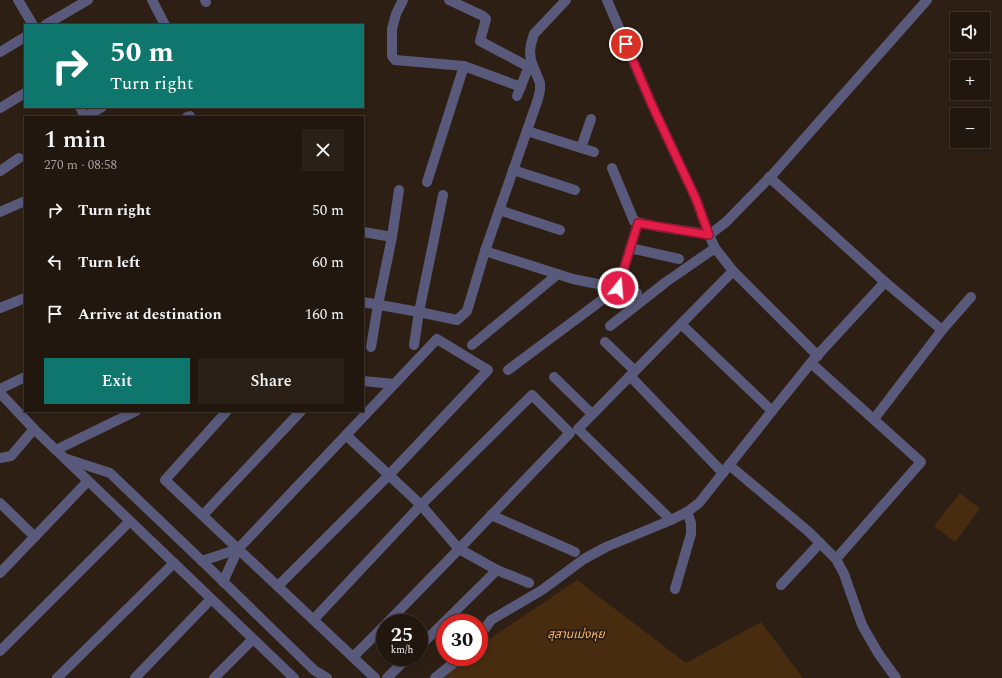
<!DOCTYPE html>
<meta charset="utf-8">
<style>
:root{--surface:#22170e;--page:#2a2017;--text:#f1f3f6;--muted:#a29f9e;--line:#3f362e;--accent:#0f766e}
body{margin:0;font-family:Spectral,"Noto Sans Thai",serif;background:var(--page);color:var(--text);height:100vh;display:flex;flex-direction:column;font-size:15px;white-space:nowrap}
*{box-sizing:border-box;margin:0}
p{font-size:13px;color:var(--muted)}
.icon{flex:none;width:22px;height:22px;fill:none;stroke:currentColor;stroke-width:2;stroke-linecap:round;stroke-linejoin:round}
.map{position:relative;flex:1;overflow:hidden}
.panel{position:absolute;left:24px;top:116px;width:340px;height:296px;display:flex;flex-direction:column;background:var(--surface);border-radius:0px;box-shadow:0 2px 6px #0003,0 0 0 1px var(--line)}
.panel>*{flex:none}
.hud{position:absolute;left:24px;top:24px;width:340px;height:84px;border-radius:0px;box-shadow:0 2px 6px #0003,0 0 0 1px var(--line);background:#0f766e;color:#fff;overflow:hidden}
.buttons{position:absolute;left:950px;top:12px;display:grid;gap:8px}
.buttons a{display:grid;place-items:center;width:40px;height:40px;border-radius:0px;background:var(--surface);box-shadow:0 2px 6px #0003,0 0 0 1px var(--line);font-size:20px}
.speed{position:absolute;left:376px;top:614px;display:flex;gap:8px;font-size:20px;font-weight:700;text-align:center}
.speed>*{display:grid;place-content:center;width:52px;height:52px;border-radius:50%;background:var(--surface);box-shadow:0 2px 6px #0003,0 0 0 1px var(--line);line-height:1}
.speed small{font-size:10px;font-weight:400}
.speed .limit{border:6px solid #d22;background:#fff;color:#111}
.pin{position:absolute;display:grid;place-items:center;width:34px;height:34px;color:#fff;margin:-17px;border:2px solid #fff;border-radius:50%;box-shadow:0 1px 4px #0007}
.me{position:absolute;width:44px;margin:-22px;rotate:17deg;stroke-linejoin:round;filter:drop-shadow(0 0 3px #0008)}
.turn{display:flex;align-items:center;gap:14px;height:84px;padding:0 20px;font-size:18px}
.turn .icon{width:52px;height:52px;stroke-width:2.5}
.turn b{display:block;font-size:28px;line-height:34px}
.round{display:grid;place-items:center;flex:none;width:42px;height:42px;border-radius:0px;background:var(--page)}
.overview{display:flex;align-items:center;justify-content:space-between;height:68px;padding:0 20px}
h1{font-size:24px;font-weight:600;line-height:30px}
.button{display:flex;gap:8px;margin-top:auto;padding:8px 20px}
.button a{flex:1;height:46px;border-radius:0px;background:var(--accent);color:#fff;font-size:16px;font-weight:600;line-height:46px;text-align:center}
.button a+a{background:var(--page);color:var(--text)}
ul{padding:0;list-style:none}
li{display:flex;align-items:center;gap:12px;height:52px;padding:0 20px}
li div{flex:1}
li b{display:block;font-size:15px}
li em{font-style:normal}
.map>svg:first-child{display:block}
.green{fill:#472c0f}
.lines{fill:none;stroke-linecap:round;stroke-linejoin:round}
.minor{stroke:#595a7b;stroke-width:10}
.route-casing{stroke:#92132f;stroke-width:10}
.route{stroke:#e11d48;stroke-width:7}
.labels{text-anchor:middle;stroke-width:4;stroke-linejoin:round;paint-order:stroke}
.park-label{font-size:12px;font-style:italic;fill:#f8b36e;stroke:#2d1f13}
</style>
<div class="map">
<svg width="1002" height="678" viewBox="0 0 1002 678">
<rect width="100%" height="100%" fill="#2d1f13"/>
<g class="green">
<path d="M960,493L980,509L955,542L934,526Z"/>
<path d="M577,580L686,663L761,622L803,678H439L465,657H479V646L482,644Z"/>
</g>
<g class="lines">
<g class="minor">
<path d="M18,0L33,25"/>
<path d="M152,0L165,25"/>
<path d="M205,0L206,2"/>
<path d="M403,0L396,14L392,29V56L395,60L464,66L521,87"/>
<path d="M449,0L483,16L486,19L480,41L529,67"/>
<path d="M607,0L652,105L696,199L709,235L715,248L733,271L818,356"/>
<path d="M45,25L88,0"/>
<path d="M0,52L25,37"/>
<path d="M517,96L531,61"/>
<path d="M80,107L85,117L102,107"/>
<path d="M0,108L25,93"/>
<path d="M187,117L190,116"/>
<path d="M527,131L594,152"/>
<path d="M581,148L591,119"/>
<path d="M612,168L634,221C658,229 684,229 709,235L726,222L773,174L927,0"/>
<path d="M513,170L575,190"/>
<path d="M0,171L19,158"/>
<path d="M769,177L885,282L942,330"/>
<path d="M427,182L464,66"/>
<path d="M499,210L560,230"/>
<path d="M0,212L25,201"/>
<path d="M363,232L392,237"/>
<path d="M630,248L679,259"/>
<path d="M485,251L573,279L618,288L637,293"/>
<path d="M363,302L419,312L457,320L467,311L485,251L538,99L540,90V83L531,61L530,51L531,44L534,34L566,0"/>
<path d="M0,308L25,298"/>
<path d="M681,324L772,411"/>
<path d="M610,326L666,282L715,248"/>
<path d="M605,342L635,371"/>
<path d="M414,345L419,312L443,195"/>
<path d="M472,345L558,274"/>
<path d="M371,347L378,305L392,237L399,190"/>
<path d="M811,363L921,462L836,559"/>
<path d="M508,370L618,288L638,223"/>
<path d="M630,376L723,473"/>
<path d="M554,377L592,414"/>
<path d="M363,381L394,384"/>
<path d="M0,389L25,377"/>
<path d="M0,393L34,429L294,678"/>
<path d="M227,411L165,480L375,678"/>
<path d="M874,419L942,330L971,297"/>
<path d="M346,435L421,505L459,549L497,570L529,583"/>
<path d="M56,450L136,411"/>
<path d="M0,458L11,456L34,429"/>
<path d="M67,459L110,473L202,561L314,670L327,678"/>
<path d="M729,465L809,532L836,559L844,574L862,625L878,653L896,678"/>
<path d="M0,503L35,537"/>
<path d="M203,515L301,411"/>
<path d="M491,515L575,552"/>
<path d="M671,520L578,429L733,271"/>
<path d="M238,549L437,339L488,370L389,475L278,586"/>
<path d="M202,561L238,549L223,582"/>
<path d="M0,573L88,481"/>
<path d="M781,585L820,543"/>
<path d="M675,589L691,534V523L687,512"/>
<path d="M314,619L421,505L532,395L570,433L459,549L387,623"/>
<path d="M479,637L491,620L542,590L584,559L606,547L671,520L687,512L699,503L772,411L814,359L885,282"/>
<path d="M419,647L497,570"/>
<path d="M0,651L130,521"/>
<path d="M353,657L385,625"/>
<path d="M57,678L174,563"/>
<path d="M135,678L211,599"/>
<path d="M214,678L253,639"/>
<path d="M387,678L408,657"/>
<path d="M435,678L461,657"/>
</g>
</g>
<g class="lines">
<defs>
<path id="route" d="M618,288L638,223L709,235L696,199L652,105L626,44"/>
</defs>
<use href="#route" class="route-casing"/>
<use href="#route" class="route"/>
</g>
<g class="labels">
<g class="park-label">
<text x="576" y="638">สุสานเม่งหุย</text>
</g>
</g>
</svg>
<div class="buttons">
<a><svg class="icon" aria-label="sound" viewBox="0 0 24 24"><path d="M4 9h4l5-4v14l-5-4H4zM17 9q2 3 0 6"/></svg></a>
<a>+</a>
<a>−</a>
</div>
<div class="speed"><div>25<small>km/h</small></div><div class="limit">30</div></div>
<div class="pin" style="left:626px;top:44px;background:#d93025"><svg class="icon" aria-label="arrive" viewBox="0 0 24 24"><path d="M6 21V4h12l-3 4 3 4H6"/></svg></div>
<svg class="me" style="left:618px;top:288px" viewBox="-20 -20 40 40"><circle r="17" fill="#e11d48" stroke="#fff" stroke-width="3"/><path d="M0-11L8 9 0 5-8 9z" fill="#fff"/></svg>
<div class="hud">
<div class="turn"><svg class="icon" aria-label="right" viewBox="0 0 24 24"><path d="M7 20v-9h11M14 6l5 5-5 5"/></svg><div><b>50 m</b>Turn right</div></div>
</div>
<section class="panel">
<div class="overview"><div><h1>1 min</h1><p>270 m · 08:58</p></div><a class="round"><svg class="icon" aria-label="close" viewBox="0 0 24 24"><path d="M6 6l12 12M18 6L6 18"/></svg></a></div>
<ul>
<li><svg class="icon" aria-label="right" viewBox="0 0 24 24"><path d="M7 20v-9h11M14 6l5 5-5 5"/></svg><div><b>Turn right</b></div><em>50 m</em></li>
<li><svg class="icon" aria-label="left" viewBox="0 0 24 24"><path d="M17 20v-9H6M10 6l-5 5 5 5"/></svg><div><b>Turn left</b></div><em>60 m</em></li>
<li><svg class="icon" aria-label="arrive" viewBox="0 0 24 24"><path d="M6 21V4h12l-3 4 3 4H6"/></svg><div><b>Arrive at destination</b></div><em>160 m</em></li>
</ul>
<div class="button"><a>Exit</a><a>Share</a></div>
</section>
</div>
